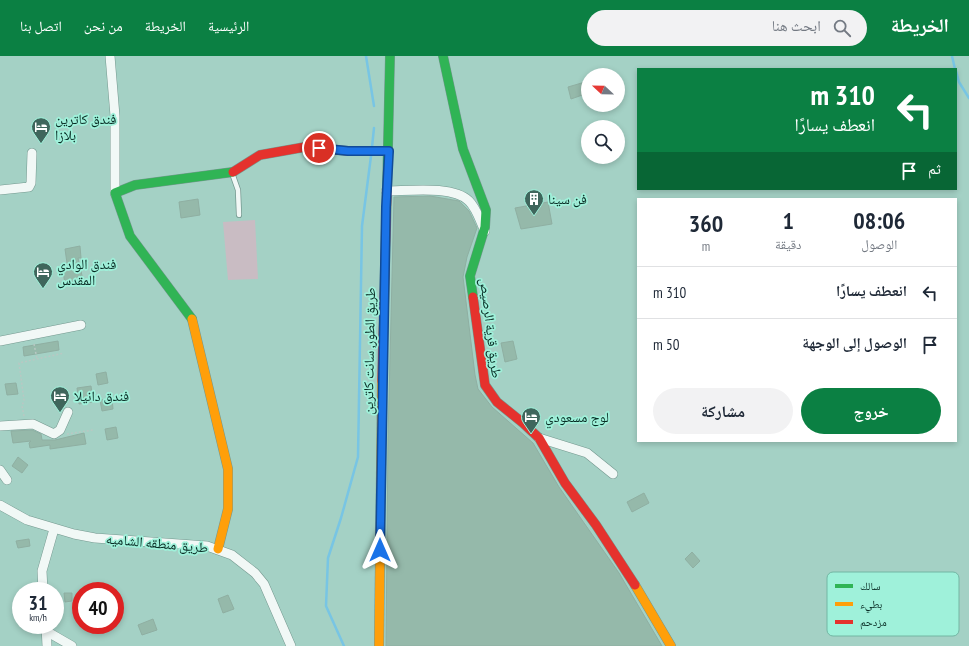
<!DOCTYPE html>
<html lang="ar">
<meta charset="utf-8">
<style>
:root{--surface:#fff;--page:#f2f2f3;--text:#1f2937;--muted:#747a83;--line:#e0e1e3;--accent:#0b8043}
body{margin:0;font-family:"PT Sans Narrow","Noto Naskh Arabic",sans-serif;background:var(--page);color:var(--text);direction:rtl;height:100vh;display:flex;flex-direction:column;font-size:15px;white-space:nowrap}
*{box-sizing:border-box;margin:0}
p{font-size:13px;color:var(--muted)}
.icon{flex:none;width:22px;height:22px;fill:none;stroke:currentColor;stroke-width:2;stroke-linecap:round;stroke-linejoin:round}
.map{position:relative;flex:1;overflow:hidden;direction:ltr}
.panel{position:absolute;left:637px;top:142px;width:320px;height:244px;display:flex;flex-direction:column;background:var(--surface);border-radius:0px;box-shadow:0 2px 6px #0003;direction:rtl}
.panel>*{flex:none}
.banner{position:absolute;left:637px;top:12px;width:320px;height:122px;border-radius:0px;box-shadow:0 2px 6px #0003;direction:rtl;background:#0b8043;color:#fff;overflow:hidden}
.needle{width:26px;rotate:292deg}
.tools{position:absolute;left:581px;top:12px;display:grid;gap:8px}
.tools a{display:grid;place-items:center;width:44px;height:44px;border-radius:50%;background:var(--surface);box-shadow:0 2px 6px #0003;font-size:20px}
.speed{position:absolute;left:12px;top:526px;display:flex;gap:8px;font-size:20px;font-weight:700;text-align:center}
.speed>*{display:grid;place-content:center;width:52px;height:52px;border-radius:50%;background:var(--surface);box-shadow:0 2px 6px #0003;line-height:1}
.speed small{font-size:10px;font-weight:400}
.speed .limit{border:6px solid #d22;background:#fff;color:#111}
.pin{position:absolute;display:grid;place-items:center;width:34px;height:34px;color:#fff;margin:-17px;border:2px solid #fff;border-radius:50%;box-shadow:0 1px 4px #0007}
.me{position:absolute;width:44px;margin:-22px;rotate:0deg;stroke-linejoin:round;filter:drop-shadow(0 0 3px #0008)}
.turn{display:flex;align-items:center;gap:14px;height:84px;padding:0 16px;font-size:18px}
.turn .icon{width:52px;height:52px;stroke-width:2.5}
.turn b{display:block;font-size:28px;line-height:34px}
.then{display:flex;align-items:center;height:38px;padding:0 16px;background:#0003;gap:8px;font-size:15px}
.eta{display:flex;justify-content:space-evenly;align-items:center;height:68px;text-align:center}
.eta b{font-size:24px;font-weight:700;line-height:28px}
.cta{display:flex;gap:8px;margin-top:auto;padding:8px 16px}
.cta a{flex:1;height:46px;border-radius:24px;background:var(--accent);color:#fff;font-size:16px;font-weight:700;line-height:46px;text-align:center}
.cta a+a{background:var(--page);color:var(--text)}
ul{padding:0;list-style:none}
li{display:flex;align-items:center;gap:12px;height:52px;padding:0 16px;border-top:1px solid var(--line)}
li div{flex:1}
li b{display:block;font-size:15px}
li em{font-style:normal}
header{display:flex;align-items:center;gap:24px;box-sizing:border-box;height:56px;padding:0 20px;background:var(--accent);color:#fff}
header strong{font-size:19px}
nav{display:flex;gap:22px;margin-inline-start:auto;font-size:14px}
.search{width:280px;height:36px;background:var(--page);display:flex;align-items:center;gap:10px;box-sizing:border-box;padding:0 14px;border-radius:22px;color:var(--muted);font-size:15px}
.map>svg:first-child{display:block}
.green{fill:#c9bcc3}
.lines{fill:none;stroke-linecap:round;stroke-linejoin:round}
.stream{stroke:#78c5e4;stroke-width:2.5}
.building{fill:#95b9aa;stroke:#8fafa2}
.lane-casing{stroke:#74988f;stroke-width:6}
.street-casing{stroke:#74988f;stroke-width:10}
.fast-casing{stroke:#74988f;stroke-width:10}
.slow-casing{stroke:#74988f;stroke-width:10}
.jam-casing{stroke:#74988f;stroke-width:10}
.path{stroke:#b9c8c3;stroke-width:1.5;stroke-dasharray:2 2;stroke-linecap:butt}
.lane{stroke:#f1f8f6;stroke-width:4.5}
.street{stroke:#f1f8f6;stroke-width:9}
.fast{stroke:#30b455;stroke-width:9}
.slow{stroke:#ff9f0a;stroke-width:9}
.jam{stroke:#e5322d;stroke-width:9}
.route-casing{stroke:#114b97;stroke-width:10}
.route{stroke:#1a73e8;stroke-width:7}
.labels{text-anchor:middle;stroke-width:3.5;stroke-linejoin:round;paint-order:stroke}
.poi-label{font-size:14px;fill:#082c24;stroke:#9ff1da;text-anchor:start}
.street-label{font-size:14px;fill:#082c24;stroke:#9ff1da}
.key{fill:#9ff1da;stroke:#72b6a3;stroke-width:1}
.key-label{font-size:11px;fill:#082c24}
</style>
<header>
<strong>الخريطة</strong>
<div class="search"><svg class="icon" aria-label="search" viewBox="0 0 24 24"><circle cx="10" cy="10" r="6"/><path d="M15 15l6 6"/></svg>ابحث هنا</div>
<nav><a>الرئيسية</a><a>الخريطة</a><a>من نحن</a><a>اتصل بنا</a></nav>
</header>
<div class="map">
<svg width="969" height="590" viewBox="0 0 969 590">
<rect width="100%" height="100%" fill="#a4d1c5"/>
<path class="green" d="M255,164L258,223L228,224L223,166Z"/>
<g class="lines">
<g class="stream">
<path d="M366,0L374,50"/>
<path d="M952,0L955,13"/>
<path d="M956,15L959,26L969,42"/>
<path d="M372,91L374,72"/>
<path d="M344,590L326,550L328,502L341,462L358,401L362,170L371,100"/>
</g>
</g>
<g class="building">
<path d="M585,26L588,37L571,43L568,31Z"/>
<path d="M430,140L459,145L469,155L477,172L467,201L463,221L475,319L478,333L492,351L533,387L559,431L619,517L662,590H386L388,383L394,141Z"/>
<path d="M198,143L200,159L181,162L179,146Z"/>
<path d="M548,146L552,168L521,173L515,152Z"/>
<path d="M80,190L81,202H78L83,224L65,228L63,215L68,214L65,193Z"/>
<path d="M58,285L59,294L24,300L23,291Z"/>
<path d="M513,285L517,303L505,306L501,287Z"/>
<path d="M106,316L108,327L98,329L96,318Z"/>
<path d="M16,327L18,338L7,339L5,328Z"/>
<path d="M91,330L93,346L79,348L77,332Z"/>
<path d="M112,343L113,353L102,355L100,344Z"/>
<path d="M116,371L118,382L107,384L105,373Z"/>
<path d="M32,374L41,378L42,384H55L84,377L86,388L50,393V389L30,392L29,387L31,385L13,387L11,375Z"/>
<path d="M18,401L28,409L22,417L12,410Z"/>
<path d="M644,437L649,447L632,456L627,446Z"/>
<path d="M29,483L30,490L18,492L16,485Z"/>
<path d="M692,496L700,505L693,512L685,503Z"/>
<path d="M64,537H72V545L65,546Z"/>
<path d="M228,539L234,553L223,557L218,543Z"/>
<path d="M153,563L157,574L142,579L138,569Z"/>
</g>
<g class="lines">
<defs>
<path id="lane" d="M232,117L238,134L239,159"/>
<g id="street">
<path d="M110,0L115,60V137"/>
<path d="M0,134L29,131L31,127L32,97"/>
<path d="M386,135C408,135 453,129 469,145C477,153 480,165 485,175"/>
<path d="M0,285L81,269"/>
<path d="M0,370L33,368L54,378L60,374L68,356"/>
<path d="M539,382L587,397L613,418"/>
<path d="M0,414L7,424"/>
<path d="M0,449L27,464L74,478L95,482L207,490L232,499L255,517L264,528L291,590"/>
<path d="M43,535L42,515L54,473"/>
<path d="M46,570L47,590"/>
<path d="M46,575L72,590"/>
</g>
<g id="fast">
<path d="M443,0L463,93L486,154L485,171L470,220L473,241"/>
<path d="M387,135L390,0"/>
<path d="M192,263L130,180L115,137L135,129L233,116"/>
</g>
<g id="slow">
<path d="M192,263L228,413V453L218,493"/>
<path d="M635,529L671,590"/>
<path d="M379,590L382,325"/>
</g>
<g id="jam">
<path d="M233,116L260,99L305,91L348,95H389"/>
<path d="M473,241L485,329L497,346L523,367L539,382L565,427L596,469L635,529"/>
<path d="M382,325L387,135"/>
</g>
</defs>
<use href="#lane" class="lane-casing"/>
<use href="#street" class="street-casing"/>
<use href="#fast" class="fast-casing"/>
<use href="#slow" class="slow-casing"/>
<use href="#jam" class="jam-casing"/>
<g class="path">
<path d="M34,288L37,303"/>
<path d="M24,360L22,350L24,344L19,307L64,297"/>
<path d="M67,378L93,374"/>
</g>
<use href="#lane" class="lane"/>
<use href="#street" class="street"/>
<use href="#fast" class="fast"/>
<use href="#slow" class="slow"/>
<use href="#jam" class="jam"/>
</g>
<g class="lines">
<defs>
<path id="route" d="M319,92L348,95H389L386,151L380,494"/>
</defs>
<use href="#route" class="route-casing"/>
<use href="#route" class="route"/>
</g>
<defs>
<symbol id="hotel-pin" viewBox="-11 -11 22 30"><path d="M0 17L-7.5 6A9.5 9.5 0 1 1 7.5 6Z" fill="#3f665c" stroke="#9ff1da"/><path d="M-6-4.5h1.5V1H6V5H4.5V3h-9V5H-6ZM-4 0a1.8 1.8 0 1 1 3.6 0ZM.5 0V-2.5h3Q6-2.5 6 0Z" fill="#fff"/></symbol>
<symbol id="building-pin" viewBox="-11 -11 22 30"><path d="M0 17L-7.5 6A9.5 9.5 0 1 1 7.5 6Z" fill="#3f665c" stroke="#9ff1da"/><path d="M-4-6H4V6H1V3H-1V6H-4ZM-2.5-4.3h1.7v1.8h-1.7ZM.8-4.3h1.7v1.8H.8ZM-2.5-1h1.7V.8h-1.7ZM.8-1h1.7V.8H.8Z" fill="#fff"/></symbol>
</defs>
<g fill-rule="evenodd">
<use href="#hotel-pin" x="30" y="60" width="22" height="30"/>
<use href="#building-pin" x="523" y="132" width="22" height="30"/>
<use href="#hotel-pin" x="32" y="205" width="22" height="30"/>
<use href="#hotel-pin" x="49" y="329" width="22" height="30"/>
<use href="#hotel-pin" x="520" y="350" width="22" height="30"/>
</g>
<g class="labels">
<g class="poi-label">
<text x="55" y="68">فندق كاترين<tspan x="55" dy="16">بلازا</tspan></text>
<text x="548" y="148">فن سينا</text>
<text x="57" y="213">فندق الوادي<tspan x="57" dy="16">المقدس</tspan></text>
<text x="74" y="345">فندق دانيلا</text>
<text x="545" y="366">لوج مسعودي</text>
</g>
<g class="street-label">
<text transform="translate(491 272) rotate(83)" y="5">طريق قرية الرصيص</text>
<text transform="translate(369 295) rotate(-89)" y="5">طريق الطور, سانت كاترين</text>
<text transform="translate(157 487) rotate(5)" y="5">طريق منطقه الشاميه</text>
</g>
</g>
<rect x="827" y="516" width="132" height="64" rx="6" class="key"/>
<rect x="835" y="528" width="18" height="4" fill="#30b455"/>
<rect x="835" y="546" width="18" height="4" fill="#ff9f0a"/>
<rect x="835" y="564" width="18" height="4" fill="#e5322d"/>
<g class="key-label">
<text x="860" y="534">سالك</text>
<text x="860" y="552">بطيء</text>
<text x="860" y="570">مزدحم</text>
</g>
</svg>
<div class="tools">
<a><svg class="needle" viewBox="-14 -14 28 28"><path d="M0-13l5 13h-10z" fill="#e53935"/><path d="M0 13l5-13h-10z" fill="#747a83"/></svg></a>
<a><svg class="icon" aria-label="search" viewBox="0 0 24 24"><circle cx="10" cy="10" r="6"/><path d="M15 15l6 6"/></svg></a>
</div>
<div class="speed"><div>31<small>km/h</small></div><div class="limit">40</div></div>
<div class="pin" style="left:319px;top:92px;background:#d93025"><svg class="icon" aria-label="arrive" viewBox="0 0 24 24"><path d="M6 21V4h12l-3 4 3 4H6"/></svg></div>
<svg class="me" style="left:380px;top:494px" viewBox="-20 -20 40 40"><path d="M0-17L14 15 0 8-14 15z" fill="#1a73e8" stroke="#fff" stroke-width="4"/></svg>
<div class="banner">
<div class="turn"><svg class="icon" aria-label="left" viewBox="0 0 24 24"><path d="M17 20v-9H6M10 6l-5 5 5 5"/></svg><div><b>310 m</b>انعطف يسارًا</div></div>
<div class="then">ثم<svg class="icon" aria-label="arrive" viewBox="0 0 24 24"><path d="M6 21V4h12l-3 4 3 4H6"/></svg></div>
</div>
<section class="panel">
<div class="eta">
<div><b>08:06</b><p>الوصول</p></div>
<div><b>1</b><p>دقيقة</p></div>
<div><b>360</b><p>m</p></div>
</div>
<ul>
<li><svg class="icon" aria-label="left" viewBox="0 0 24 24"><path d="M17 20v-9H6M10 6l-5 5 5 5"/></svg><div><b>انعطف يسارًا</b></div><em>310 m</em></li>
<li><svg class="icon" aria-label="arrive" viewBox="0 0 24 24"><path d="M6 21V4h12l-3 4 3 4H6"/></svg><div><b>الوصول إلى الوجهة</b></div><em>50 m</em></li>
</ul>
<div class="cta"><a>خروج</a><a>مشاركة</a></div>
</section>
</div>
